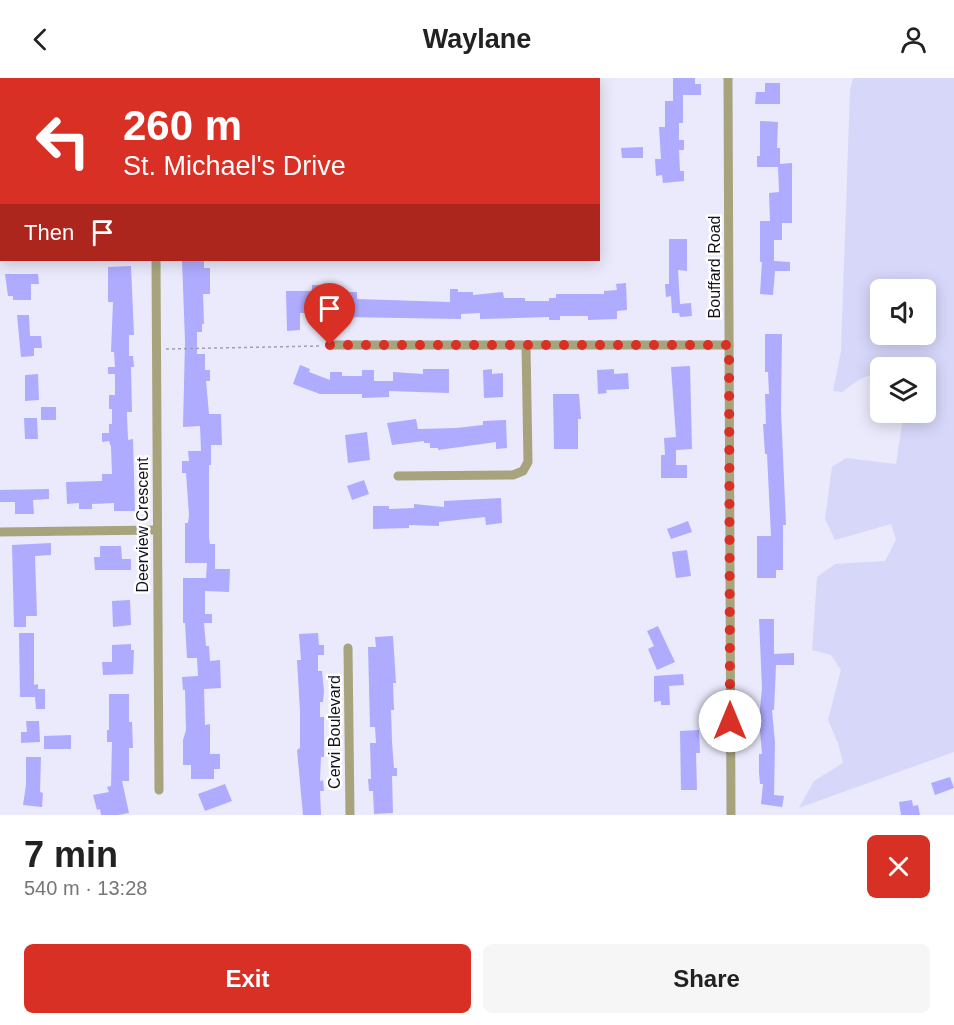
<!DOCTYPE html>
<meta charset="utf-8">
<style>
:root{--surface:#fff;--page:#f6f6f6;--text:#222;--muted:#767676;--accent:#d93025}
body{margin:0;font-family:Helvetica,sans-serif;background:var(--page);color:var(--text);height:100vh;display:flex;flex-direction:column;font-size:22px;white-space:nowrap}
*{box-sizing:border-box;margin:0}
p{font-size:20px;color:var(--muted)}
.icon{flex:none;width:33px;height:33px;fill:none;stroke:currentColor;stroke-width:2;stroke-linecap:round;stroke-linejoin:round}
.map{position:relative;height:737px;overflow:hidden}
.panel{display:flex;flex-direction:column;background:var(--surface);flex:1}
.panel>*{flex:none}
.guide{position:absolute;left:0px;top:0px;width:600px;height:183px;box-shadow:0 3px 15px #0003;background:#d93025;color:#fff;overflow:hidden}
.tools{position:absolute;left:870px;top:201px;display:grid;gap:12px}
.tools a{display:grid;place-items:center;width:66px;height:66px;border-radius:9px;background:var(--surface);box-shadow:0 3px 15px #0003;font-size:30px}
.pin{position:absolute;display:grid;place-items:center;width:51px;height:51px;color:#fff;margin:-62px -26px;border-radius:50% 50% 50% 0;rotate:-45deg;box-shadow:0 0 6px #0007}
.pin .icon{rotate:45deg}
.me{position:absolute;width:66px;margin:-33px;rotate:0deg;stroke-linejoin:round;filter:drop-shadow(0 0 4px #0008)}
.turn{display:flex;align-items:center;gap:21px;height:126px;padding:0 24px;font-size:27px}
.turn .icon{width:78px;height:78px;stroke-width:2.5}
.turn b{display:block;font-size:42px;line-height:51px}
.then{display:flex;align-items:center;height:57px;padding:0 24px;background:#0003;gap:12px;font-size:22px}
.round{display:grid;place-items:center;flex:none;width:63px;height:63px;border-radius:9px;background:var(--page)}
.summary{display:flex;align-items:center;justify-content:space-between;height:102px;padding:0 24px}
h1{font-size:36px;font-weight:700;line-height:45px}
.button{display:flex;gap:12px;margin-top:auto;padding:12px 24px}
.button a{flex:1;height:69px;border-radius:9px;background:var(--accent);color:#fff;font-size:24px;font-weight:700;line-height:69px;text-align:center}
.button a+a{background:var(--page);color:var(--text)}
header{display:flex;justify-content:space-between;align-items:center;height:78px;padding:0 24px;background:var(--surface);font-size:27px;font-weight:700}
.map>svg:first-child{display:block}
.green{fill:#d7d7fa;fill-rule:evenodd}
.building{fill:#afabff}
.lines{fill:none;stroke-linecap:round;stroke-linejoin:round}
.path{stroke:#9f9fae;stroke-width:1.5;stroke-dasharray:3 3;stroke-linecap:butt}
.minor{stroke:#a7a47d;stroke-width:9}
.route{stroke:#d93025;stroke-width:10;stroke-dasharray:0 18}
.labels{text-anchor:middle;stroke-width:5;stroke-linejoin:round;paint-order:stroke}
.street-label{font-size:16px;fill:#12121c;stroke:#fff}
</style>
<header><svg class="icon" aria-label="back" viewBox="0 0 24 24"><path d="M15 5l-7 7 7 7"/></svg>Waylane<svg class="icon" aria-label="person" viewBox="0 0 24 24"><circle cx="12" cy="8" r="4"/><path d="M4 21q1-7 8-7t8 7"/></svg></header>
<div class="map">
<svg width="954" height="737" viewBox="0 0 954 737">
<rect width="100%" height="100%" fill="#eaeafc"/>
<path class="green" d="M853,0H954V674L799,730L814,703L843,685L838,665L828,642L841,592L831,577L812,572L817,499L835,486L885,483L896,462L891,446L835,462L825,441L832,389L846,380L896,386L902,346L900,335L926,334V290H880V297C867,294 852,307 842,314L833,313L841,273L850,12ZM880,212H926V256H880Z"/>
<g class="building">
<path d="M673,0H695V6H701V17H683V45H679V62H684V72H679L680,93H684V103L663,105L662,97L656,98L655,81H661L659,49H665V23H673Z"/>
<path d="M765,5H780V26H755L756,14H765Z"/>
<path d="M760,43L778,44L777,70H780V86L792,85V145H782V162H774V183L790,184V193H775L773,217L760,216L762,184H760V143H770L769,115L779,114L778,89H757V78H760Z"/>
<path d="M643,69V80H622L621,70Z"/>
<path d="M669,161H687V193L678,192L680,226L691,225L692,238L680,239L679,235H672L671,218L666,219L665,206H669Z"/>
<path d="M182,182H204V190H210V216H203L204,246H202V254H197V276H205V292H210V303H206L209,336H221L222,367H211V387H209V460L210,466H215V491H230L229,514L205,513V536H212V545H204L206,568H209L210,583L220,582L221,610L204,611L205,647L210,646V676H220V691H214V701H191V687H183V662L186,652L185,612H183L182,599L198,598L197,580H187L185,545H183V500H206L207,485H185V445H188L189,437L186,395H182V383H189L188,373H201L200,348L183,349L185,263Z"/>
<path d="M131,188L134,257H129V278H133L134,289H131L132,334H127V338L128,362L133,361L135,433H114V425L92,426V431H79V425L67,426L66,404L102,403V396H112L111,369L109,363L102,364V355H109V346H112V331H109V317H115V296H108V289H115L114,274H111L113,224H108V189Z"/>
<path d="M5,196H38L39,206H31V222H13V218H8Z"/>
<path d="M626,205L627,232L617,233V241L588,242V238H560V242H549V239L480,241V235L461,236V241L342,239V242H330L331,230H306V235H300V252L287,253L286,213H312V207H327V214H357V221L450,224V211H458V214H473V217L503,214L504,220H525V223H549V220H556V216H604V213L617,212L616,206Z"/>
<path d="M17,237H29L30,258H41L42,270H34V278L21,279Z"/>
<path d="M765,256H782L781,333L786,447H783V492H776V500H757V458H771L767,376H765L763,346H766L765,316H769L768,294H765Z"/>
<path d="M300,287L310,291L309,294L330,302V294H342V298H362V292H374V303H393V294L423,296V291H449V315L389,313V319L362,320V316H320L293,306Z"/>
<path d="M690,288L692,371L676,372V387H687V400H661V377H665L664,360L676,359L671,289Z"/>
<path d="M492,291V296L503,295V319L484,320L483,292Z"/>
<path d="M614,291V296L628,295L629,311L606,312L607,315L598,316L597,292Z"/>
<path d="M38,296L39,322L25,323V297Z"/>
<path d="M553,316H579L581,341H578V371H554Z"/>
<rect x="41" y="329" width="15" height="13"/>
<path d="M24,340H37L38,361H25Z"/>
<path d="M416,341L418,351L456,350L483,347V343L506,342L507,370L496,371V364L438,372V370H430V365H424V363L392,367L387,345Z"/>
<path d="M367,354L370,382L348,385L345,357Z"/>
<path d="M364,402L369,416L352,422L347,408Z"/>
<path d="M49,411V421L33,422L34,436H15V424H0V412Z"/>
<path d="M501,420L502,445L486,447L485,439L439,444V448L409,447V450L373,451V428H389V431L414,430V426L444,429V423Z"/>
<path d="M688,443L692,454L671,461L667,451Z"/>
<path d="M51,465V477L35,478L37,538H26V549H14L12,467Z"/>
<path d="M100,468H121L122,481H131V492H95L94,479H100Z"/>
<path d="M687,472L691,498L676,500L672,474Z"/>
<path d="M130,522L131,547L113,549L112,523Z"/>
<path d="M759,541H774V576L794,575V587H776L774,632H772L775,665L774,717L784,718L782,729L761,726L763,706H760L759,695V676H762L759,641L762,610Z"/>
<path d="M658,548L675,584L657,592L648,571L654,568L647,553Z"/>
<path d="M19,555H34V607L38,606V611H45V631H36L35,619H20Z"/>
<path d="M318,555L319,567H324V577H318V593H322L324,613L323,624H320V639H324V679H321L320,703L323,702L324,713H320L321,737H303L297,672L300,670V634L297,582H301L299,556Z"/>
<path d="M393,558L396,605H393L394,632H391L392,664L394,690H397V698H392L393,735L374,736L373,713H369L368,701H371L370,665H376L375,649H370L368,569H376L375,559Z"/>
<path d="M131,566V572H134L133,596L103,597L102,584H112V567Z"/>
<path d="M683,596L684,607L669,608L670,627H661V623L654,624V598Z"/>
<path d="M109,616H129V644H132L133,670H129V703H122L129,735L118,737H101L100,731L97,732L93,717L109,714L107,709L111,708L112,664H107V652H109Z"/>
<path d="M26,643H39L40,664L21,665V654H27Z"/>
<path d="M699,652L700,675H696L697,712H681L680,653Z"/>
<path d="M71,657V671H44V658Z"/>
<path d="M26,679H41L40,714L43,715L42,729L23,727L26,707Z"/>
<path d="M950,699L954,710L935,717L931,705Z"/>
<path d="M225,706L232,723L205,733L198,716Z"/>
<path d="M912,722L913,728L918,727L920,737H901L899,724Z"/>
</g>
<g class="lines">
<path class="path" d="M166,271L320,268"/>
<g class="minor">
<path d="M728,0L731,737"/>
<path d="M0,112H2"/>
<path d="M156,182L159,712"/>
<path d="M330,267H729"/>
<path d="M398,398L513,397L523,393L528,384L526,268"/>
<path d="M0,454L156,452"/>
<path d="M348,570L350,737"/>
</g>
</g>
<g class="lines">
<path class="route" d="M330,267H729L730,643"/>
</g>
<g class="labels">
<g class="street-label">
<text transform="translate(714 189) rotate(-90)" y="6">Bouffard Road</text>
<text transform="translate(142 447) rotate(-90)" y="6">Deerview Crescent</text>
<text transform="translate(334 654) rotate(-90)" y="6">Cervi Boulevard</text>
</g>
</g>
</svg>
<div class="tools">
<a><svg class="icon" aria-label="sound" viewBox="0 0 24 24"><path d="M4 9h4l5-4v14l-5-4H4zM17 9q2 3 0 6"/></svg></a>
<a><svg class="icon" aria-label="layers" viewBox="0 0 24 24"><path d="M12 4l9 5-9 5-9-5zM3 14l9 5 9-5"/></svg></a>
</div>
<div class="pin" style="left:330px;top:267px;background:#d93025"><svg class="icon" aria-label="arrive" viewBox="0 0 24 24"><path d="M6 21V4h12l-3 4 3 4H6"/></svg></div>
<svg class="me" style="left:730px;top:643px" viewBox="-20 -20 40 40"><circle r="19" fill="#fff"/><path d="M0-13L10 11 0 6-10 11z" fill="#d93025"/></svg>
<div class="guide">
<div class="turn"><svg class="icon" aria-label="left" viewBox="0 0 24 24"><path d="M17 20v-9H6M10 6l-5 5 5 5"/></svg><div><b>260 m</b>St. Michael's Drive</div></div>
<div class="then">Then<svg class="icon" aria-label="arrive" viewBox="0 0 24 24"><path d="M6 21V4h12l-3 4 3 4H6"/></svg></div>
</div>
</div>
<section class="panel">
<div class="summary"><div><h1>7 min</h1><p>540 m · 13:28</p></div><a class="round" style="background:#d93025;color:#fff"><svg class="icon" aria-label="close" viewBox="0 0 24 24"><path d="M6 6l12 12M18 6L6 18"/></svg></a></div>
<div class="button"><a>Exit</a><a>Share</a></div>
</section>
